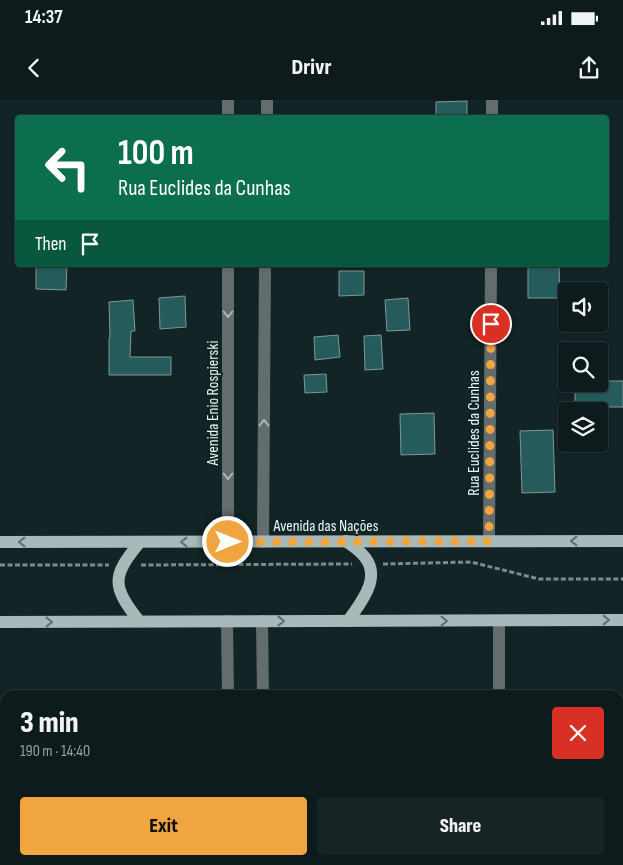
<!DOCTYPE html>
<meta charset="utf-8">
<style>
:root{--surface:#0e1b1c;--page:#172425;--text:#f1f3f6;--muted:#9ba1a3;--line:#2e393b;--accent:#f1a540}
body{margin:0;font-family:"Sofia Sans Condensed",sans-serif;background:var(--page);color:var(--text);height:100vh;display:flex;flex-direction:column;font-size:19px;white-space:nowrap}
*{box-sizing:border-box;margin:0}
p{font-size:16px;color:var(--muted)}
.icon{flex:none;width:28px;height:28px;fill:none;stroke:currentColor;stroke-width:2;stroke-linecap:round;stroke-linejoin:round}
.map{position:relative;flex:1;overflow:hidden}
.drawer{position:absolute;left:0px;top:590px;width:624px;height:175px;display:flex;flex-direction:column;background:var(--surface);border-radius:15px 15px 0 0;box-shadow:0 1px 4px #0004,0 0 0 1px var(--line)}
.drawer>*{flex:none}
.hud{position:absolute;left:15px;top:15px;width:594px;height:152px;border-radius:5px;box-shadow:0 1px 4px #0004,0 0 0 1px var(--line);background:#0b6e4f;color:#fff;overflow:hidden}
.tools{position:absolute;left:558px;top:182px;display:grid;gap:10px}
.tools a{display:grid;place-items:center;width:50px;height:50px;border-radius:5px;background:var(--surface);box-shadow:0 1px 4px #0004,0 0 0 1px var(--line);font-size:25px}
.pin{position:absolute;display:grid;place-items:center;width:42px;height:42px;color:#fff;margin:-21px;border:2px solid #fff;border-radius:50%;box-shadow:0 1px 5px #0007}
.me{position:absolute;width:55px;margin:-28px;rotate:90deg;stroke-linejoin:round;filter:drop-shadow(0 0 4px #0008)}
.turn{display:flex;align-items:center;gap:18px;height:105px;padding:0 20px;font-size:22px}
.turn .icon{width:65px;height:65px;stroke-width:2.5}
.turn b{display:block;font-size:35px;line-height:42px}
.then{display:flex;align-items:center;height:48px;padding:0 20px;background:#0003;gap:10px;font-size:19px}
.round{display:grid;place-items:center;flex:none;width:52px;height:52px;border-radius:5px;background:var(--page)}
.head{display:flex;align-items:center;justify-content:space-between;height:85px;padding:0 20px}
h1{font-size:30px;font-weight:800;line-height:38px}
.cta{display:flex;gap:10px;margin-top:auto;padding:10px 20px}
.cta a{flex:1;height:58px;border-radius:5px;background:var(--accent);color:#111;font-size:20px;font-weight:800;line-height:58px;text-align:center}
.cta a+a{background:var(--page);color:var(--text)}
.status{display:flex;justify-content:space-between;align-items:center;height:35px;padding:0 25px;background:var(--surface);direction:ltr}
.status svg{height:14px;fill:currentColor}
header{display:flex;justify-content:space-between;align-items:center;height:65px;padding:0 20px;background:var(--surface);font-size:22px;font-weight:800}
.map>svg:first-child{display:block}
.building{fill:#265b5c;stroke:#829797}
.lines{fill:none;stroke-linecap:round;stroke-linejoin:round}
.path{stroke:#7c8b8b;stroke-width:3;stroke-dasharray:5 2.5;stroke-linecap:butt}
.minor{stroke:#646d6d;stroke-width:12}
.major{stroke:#a7baba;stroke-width:12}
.oneway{stroke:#aeb8b8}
.oneway2{stroke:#5c6f70}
.route{stroke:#f1a540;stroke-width:9;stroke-dasharray:0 16.2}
.labels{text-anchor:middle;stroke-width:4;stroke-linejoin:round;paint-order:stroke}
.street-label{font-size:16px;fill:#ebf6f6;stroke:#122425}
</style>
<div class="status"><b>14:37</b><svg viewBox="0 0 49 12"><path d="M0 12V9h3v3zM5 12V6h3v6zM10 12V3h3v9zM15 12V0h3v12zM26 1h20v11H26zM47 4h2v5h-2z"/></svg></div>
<header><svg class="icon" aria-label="back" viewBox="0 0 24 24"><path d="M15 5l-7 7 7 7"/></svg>Drivr<svg class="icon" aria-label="share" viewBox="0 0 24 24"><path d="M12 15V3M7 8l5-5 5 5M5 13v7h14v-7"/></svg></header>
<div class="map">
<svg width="623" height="765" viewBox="0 0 623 765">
<rect width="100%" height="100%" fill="#122425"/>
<g class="building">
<path d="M467,1V18H436V2Z"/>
<path d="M36,165H67L66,190L36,189Z"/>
<path d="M528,165H559L560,198H528Z"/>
<path d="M339,171H364V195L339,196Z"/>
<path d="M185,196L186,227L160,229L159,198Z"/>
<path d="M408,198L410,230L387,231L385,200Z"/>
<path d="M133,200L135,231H131L130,257H171V275H109V238H110L109,202Z"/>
<path d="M338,235L340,257L315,260L314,237Z"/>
<path d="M381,235L383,269L365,270L364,236Z"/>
<path d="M326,274L327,292L305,293L304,275Z"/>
<path d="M599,281H623V307H575V284H599Z"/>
<path d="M434,313L435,354L401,355L400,314Z"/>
<path d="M553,330L555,392L522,393L520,331Z"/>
</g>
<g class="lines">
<g class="path">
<path d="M383,464L471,462L539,479H623"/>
<path d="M0,465H109"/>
<path d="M141,465L352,464"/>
</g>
<g class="minor">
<path d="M228,0V18"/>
<path d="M267,18V0"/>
<path d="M492,18V0"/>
<path d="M228,165V442"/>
<path d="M489,441L491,165"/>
<path d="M263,442L265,165"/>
<path d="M227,521L228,595"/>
<path d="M262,521L263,595"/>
<path d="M499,521V595"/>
<path d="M229,760V765"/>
<path d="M264,760V765"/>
<path d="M499,760V765"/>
</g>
<g class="major">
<path d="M346,441C351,445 358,449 362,454C384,476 361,502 348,521"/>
<path d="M0,442L623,441"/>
<path d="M139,521C112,486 111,477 140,442"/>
<path d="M0,522L623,520"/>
</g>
</g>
<defs><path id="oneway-chevron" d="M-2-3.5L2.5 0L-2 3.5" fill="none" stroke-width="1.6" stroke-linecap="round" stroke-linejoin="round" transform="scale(1.25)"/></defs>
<g class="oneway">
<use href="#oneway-chevron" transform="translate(228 214) rotate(90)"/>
<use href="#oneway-chevron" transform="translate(264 323) rotate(-90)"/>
<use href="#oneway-chevron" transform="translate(228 376) rotate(90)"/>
</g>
<g class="oneway2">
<use href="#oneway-chevron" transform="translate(574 441) rotate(180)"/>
<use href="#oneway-chevron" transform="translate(22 442) rotate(180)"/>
<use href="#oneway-chevron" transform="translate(184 442) rotate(180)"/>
<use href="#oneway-chevron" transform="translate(606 520)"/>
<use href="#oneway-chevron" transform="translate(281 521)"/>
<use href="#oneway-chevron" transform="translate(444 521)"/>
<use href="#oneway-chevron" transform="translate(49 522)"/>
</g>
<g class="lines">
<path class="route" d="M228,442L489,441L491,224"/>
</g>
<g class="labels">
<g class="street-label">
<text transform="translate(212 303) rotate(-90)" y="6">Avenida Enio Rospierski</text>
<text transform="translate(473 333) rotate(-90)" y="6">Rua Euclides da Cunhas</text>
<text x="326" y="431">Avenida das Nações</text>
</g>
</g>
</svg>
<div class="tools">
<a><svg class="icon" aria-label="sound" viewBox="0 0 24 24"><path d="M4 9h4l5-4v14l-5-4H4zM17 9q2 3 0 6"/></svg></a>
<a><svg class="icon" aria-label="search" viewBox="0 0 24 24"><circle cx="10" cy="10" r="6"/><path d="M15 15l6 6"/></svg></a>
<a><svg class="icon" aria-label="layers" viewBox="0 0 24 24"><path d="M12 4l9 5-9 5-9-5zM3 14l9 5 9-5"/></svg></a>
</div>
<div class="pin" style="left:491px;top:224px;background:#d93025"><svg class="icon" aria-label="arrive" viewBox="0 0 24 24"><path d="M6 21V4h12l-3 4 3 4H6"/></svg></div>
<svg class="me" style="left:228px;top:442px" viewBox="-20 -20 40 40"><circle r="17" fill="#f1a540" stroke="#fff" stroke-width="3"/><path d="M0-11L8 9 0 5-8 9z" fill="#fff"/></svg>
<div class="hud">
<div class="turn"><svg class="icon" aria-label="left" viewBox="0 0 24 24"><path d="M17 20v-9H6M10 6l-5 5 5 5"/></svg><div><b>100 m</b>Rua Euclides da Cunhas</div></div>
<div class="then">Then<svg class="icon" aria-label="arrive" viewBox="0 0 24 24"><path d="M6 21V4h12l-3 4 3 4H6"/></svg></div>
</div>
<section class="drawer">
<div class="head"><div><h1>3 min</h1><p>190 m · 14:40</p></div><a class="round" style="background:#d93025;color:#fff"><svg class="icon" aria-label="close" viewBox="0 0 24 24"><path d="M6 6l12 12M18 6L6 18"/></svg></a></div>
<div class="cta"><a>Exit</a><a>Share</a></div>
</section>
</div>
